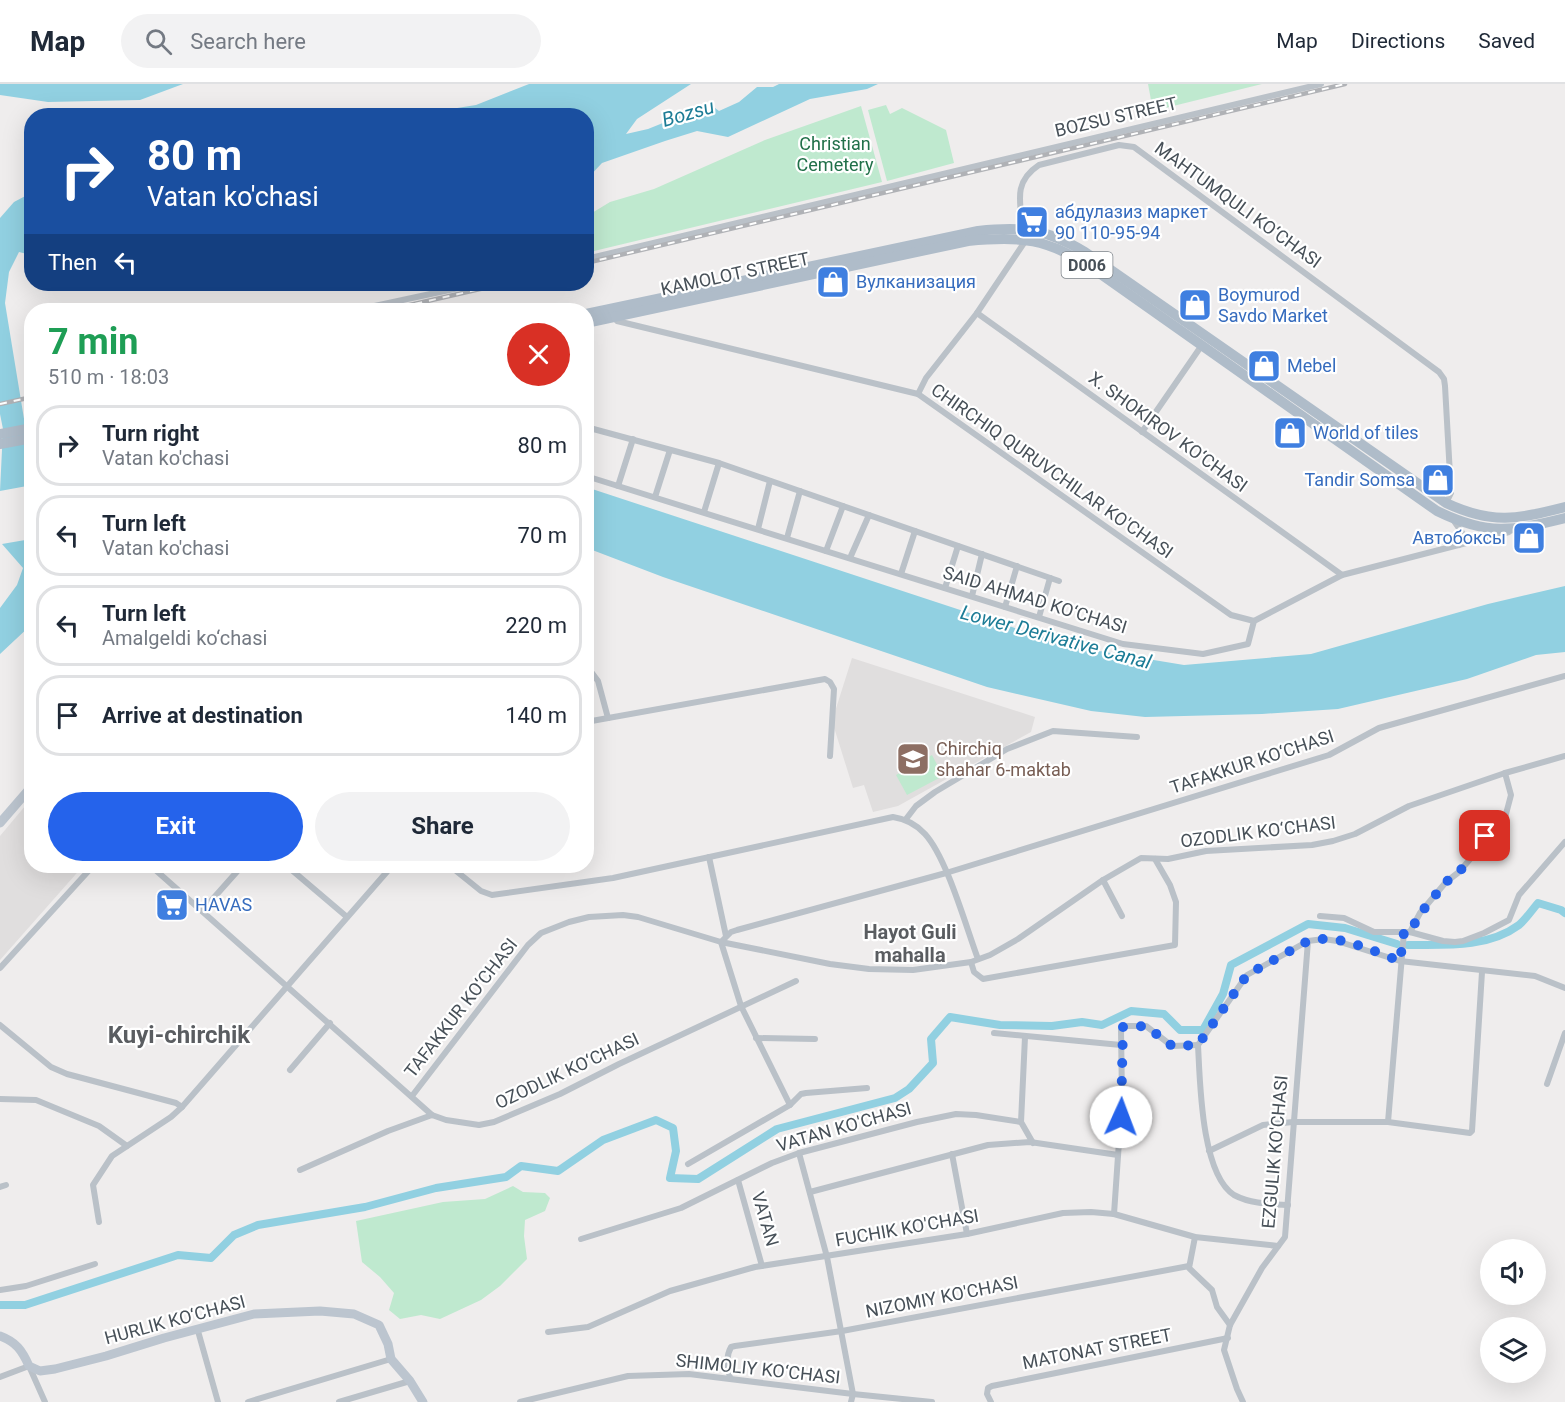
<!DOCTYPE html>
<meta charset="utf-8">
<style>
:root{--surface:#fff;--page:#f2f2f3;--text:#1f2937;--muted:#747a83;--line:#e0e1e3;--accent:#2563eb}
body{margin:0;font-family:Roboto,sans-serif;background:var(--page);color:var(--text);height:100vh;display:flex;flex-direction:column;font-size:22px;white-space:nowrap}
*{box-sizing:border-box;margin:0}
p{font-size:20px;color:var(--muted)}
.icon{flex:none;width:33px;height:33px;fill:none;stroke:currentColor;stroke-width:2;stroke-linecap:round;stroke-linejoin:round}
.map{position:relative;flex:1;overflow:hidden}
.details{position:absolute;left:24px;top:219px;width:570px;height:570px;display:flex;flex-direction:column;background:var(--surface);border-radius:24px;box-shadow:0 6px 24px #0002}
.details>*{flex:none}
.hud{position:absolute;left:24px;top:24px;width:570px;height:183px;border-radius:24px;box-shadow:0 6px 24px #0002;background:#1a4fa0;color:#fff;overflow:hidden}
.controls{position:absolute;left:1480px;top:1155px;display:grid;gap:12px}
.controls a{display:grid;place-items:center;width:66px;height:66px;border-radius:50%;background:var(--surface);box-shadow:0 6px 24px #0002;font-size:30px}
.pin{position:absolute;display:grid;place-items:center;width:51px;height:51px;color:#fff;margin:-26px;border-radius:12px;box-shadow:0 3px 9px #0006}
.me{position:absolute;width:66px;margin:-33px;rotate:2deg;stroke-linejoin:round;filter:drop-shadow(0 0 4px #0008)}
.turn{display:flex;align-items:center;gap:21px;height:126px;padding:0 24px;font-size:27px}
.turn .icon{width:78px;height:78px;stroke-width:2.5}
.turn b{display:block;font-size:42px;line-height:51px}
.then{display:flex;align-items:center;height:57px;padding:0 24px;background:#0003;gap:12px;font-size:22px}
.round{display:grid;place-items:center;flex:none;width:63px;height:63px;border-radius:32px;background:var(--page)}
.summary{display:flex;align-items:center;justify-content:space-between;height:102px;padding:0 24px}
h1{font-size:36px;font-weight:700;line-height:45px;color:#1e9e55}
.cta{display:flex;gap:12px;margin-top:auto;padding:12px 24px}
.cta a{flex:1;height:69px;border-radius:36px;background:var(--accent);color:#fff;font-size:24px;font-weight:700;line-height:69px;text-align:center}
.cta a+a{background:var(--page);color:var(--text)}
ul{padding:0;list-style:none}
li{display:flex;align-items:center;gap:18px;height:81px;margin:0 12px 9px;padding:0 12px;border:3px solid var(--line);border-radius:24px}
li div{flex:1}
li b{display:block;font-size:22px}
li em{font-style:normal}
header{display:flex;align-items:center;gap:36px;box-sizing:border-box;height:84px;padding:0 30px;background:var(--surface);border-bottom:2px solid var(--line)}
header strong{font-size:28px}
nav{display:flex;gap:33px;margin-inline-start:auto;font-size:21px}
.search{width:420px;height:54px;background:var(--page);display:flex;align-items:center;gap:15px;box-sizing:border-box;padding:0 21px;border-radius:33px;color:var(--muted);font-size:22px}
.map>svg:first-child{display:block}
.education{fill:#e0dede}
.green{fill:#bfe9cf}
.water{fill:#91d0e1}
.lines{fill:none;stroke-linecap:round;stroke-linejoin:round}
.canal{stroke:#91d0e1;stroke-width:8}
.street{stroke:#bac1c8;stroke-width:6}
.secondary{stroke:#bcc5cf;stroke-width:9}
.primary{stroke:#afbcc9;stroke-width:10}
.rail-casing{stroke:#b0b2b6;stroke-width:4.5}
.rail{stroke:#fff;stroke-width:2;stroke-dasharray:7;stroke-linecap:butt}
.route{stroke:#2563eb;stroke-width:10;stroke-dasharray:0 18}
.labels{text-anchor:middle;stroke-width:4.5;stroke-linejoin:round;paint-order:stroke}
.shield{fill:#fff;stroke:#7e848a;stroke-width:1.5}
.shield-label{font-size:16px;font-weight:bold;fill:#475058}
.street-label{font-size:18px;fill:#475058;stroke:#fff}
.park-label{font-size:18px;fill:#217049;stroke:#fff}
.shop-label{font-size:18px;fill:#366cbe;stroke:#fff;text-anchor:start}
.education-label{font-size:18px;fill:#785e54;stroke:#fff;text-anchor:start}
.water-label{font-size:20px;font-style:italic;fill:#1c7c96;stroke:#fff}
.neighbourhood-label{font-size:20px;font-weight:bold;fill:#5a5d61;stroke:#fff}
.district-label{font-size:24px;font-weight:bold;fill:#5a5d61;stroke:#fff}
</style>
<header>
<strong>Map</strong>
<div class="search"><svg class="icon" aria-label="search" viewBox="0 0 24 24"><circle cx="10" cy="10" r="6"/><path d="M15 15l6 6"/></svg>Search here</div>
<nav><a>Map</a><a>Directions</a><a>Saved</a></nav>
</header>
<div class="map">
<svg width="1565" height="1318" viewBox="0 0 1565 1318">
<rect width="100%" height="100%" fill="#efeded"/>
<g class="education">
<path d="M852,574L1035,633L1031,648L898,722L873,728L864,701L853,704L832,637Z"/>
<path d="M31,715L32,782H83L0,876V752Z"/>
</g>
<g class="green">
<path d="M1148,0H1262L1153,27Z"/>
<path d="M886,21L890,30L902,24L946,46L954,79L887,97L868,26Z"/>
<path d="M861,22L882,98L594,167L587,146V132L610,118L654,105L765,56Z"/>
<path d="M932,671L943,692L907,711L896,691Z"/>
<path d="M513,1102L523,1108L545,1109L550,1114L545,1127L525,1136L524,1152L527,1175L500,1202L481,1216L440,1235L421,1231L400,1235L389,1226L394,1209L380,1193L362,1178L356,1137L443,1118L485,1115Z"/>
</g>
<g class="water">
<path d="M0,0H183L140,16L48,18L0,11Z"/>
<path d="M529,0H691L637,35L626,50L648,45L710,20L719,27L739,18L757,3H773L779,0H878L867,5L810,15L728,53L697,47L665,57L602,79L587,95L586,32L413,31L476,21Z"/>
<path d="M31,109V171L19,168L9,188L5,219L25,341L31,353V424L27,402L0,407L3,345L0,330V134L14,118Z"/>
<path d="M586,403L1024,547L1087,565L1184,581L1311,570L1488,520L1565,502V568L1536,571L1467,595L1338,625L1262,630L1145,633L1091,627L987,603L663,493L587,464Z"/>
<path d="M31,455V541L0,570V524L17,501L23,484L2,460Z"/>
</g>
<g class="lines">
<g class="canal">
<path d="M1408,861C1445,861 1488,864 1519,841C1526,835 1532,826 1538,819L1561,826L1565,829"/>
<path d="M0,1221H25L178,1171L211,1174L234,1151L258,1141L365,1123L436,1104L506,1093L521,1082L558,1087L603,1056L656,1036L673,1044L676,1067L670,1094L698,1095L777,1045L895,1014L909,1005L933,979L931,955L950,933L1000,941L1052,942L1082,938L1102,941L1131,927L1164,930L1180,946H1203L1223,910L1231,881L1308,840L1345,844L1397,860"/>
</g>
<g class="street">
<path d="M1023,145C1020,118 1013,98 1039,81L1119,61L1134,63L1439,288L1444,295L1445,302L1451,409L1446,419"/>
<path d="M586,175L1321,0"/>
<path d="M356,226L477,200"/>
<path d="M977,229L1342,491"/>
<path d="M614,233L617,237L918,310L1231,531L1254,537"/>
<path d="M918,310L926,294L977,229L1026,156"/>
<path d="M586,343L719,379L1059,497"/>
<path d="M1142,348L1202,261"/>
<path d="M586,392L1123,560L1203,570L1248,560L1254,537L1342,491L1509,448"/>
<path d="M618,402L633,355"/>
<path d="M655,413L670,366"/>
<path d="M704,428L719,379"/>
<path d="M1454,437L1463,450V456L1459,461"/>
<path d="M758,445L770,397"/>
<path d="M787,454L800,407"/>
<path d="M826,467L843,422"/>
<path d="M850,474L869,431"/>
<path d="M901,490L915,447"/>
<path d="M945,504L958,462"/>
<path d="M972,512L982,470"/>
<path d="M1005,523L1017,482"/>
<path d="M1039,533L1050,494"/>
<path d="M586,588L592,589L598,597L608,634"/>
<path d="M586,638L825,595L830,598L834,605L830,672"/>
<path d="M906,735L916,722L935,708L1007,665L1053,647L1137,653"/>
<path d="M709,773L726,852"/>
<path d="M151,782L432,1031"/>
<path d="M287,782L347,833"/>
<path d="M450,782L481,807L492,811L613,794L893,733C906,735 916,740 925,750C947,774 966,843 978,875"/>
<path d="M1103,796L1122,832"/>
<path d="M202,827L242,782"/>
<path d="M1320,832L1344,834L1374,848H1410L1443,857L1455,858L1463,857L1484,849L1509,836L1519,811L1565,758"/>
<path d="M1410,848L1420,829L1446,798L1459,788L1471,774L1479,760L1497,742L1506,730L1511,711L1505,689"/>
<path d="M721,858L731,848L737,846L946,789L1329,671L1379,644L1565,592"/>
<path d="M721,858L741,922L790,1021"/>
<path d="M971,878L974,888L983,895L1175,861L1176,818L1170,801L1155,775"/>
<path d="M0,884L93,782"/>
<path d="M0,941L51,983L67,990L176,1019L182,1023"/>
<path d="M994,949L1121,961"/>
<path d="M1025,953L1021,1038L1033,1059"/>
<path d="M756,954L815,955"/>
<path d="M1198,961L1247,891L1308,857L1324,855L1337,857L1400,877L1535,892L1565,904"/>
<path d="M1198,961C1200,997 1201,1090 1234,1111C1251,1120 1270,1120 1288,1121"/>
<path d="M290,986L330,939"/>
<path d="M1547,1000L1565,949"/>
<path d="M412,1012L528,861L541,849L569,838L589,833L623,831L638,833L721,858L830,880L869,885L913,886L971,878L990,871L1018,855L1103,796L1141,774L1168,775L1206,767L1312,761L1333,757L1355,750L1409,722L1505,689L1565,672"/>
<path d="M0,1015L36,1016L99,1042L127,1062"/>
<path d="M1388,1038L1404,848"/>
<path d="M1209,1067L1263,1041L1293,1038H1388L1470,1049L1472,1047L1482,888"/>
<path d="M799,1069L827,1173L853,1310L851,1318"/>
<path d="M952,1070L967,1150"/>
<path d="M688,1080L790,1021L801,1010L806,1009L867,1004"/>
<path d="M300,1086L388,1047L432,1031L446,1036L479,1041L494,1038L560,1010L619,980L796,897"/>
<path d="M738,1096L762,1182"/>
<path d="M0,1103L6,1101"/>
<path d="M810,1108L988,1061L1030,1058L1118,1071"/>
<path d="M1114,1130L1122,1014L1121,946L1125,942H1146L1172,962L1198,961"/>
<path d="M99,1138L93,1101L112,1072L171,1033L182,1023L392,782"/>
<path d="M1195,1153L1189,1184L1212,1206L1217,1223L1230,1241"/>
<path d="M581,1155L681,1124L772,1079L799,1069L917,1038L956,1030L976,1031L1021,1038"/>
<path d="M0,1206L26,1202L95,1180"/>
<path d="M198,1247L218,1318"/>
<path d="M548,1248L588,1243L670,1207L755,1183L967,1150L1063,1129L1091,1128L1114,1130L1195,1153L1278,1162"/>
<path d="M0,1293L29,1282L45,1318"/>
<path d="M730,1294C728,1283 725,1274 731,1263L735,1262L842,1247L1189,1182"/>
<path d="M248,1318L391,1275"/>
<path d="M339,1318L410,1297"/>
<path d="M520,1318L628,1292L689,1290L853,1310L932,1318"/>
<path d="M991,1318L987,1310L988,1304L992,1302L1228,1254"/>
<path d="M1243,1318L1237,1305L1224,1266L1230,1241L1262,1184L1285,1153L1308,857"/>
</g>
<g class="secondary">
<path d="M0,739L32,702"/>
<path d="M0,1252C16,1258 22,1266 29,1282L40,1287L55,1285L106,1272L164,1254L254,1230L320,1227L354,1230L379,1241L388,1260L391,1275L410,1297L423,1318"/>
</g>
<g class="primary">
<path d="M586,230L978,147C1024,142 1046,145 1085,168L1446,419C1493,441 1517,435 1565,423"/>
<path d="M586,239L968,157C1021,152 1047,154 1092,184L1437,427C1488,452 1512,447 1565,434"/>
<path d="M0,350L32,344"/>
<path d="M0,360L32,354"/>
</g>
<defs>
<g id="rail">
<path d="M586,179L1345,0"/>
<path d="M388,226L502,200"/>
<path d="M0,320L32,313"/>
</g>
</defs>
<use href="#rail" class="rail-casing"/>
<use href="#rail" class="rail"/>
</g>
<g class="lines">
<path class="route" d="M1121,1033L1123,943L1146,942L1172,962L1198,961L1247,891L1308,857C1339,849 1372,867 1400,877L1404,848H1410L1420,830L1446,798L1459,788L1471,774L1485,752"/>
</g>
<defs>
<symbol id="supermarket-square" viewBox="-11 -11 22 22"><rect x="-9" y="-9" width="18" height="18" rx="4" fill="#3f7fe0" stroke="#fff"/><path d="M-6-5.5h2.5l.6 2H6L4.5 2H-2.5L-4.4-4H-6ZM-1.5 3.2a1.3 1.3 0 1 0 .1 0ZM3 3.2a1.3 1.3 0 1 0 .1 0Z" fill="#fff"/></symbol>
<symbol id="shop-square" viewBox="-11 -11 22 22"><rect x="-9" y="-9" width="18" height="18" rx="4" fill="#3f7fe0" stroke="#fff"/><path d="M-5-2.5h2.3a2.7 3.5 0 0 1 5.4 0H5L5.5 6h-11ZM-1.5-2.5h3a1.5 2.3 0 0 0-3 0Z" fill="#fff"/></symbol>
<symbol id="school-square" viewBox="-11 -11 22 22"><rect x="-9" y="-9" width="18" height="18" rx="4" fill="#8d6e63" stroke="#fff"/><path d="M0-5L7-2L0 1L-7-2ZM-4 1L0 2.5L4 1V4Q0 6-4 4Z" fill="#fff"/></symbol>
</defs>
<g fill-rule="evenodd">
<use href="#supermarket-square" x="1013" y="119" width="38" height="38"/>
<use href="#shop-square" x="814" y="179" width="38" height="38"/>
<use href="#shop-square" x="1176" y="202" width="38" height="38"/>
<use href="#shop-square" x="1245" y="263" width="38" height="38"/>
<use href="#shop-square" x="1271" y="330" width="38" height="38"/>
<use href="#shop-square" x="1419" y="377" width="38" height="38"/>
<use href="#shop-square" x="1510" y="435" width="38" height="38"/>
<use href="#school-square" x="894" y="656" width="38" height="38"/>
<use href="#supermarket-square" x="153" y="802" width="38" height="38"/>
</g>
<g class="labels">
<rect class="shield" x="1061.5" y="168" width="51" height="26" rx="4.5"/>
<g class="shield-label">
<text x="1087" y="187">D006</text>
</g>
<g class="street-label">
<text transform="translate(1116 33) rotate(-13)" y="6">BOZSU STREET</text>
<text transform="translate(1238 121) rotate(36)" y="6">MAHTUMQULI KO‘CHASI</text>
<text transform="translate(735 190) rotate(-12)" y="6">KAMOLOT STREET</text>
<text transform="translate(1168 348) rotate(36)" y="6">X. SHOKIROV KO‘CHASI</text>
<text transform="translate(1052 387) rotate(35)" y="6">CHIRCHIQ QURUVCHILAR KO'CHASI</text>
<text transform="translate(1035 516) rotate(17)" y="6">SAID AHMAD KO‘CHASI</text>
<text transform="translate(1252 678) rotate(-18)" y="6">TAFAKKUR KO‘CHASI</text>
<text transform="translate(1258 748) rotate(-7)" y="6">OZODLIK KO‘CHASI</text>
<text transform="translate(461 924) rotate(-52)" y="6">TAFAKKUR KO‘CHASI</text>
<text transform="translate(567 987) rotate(-25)" y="6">OZODLIK KO‘CHASI</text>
<text transform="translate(844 1043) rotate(-16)" y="6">VATAN KO'CHASI</text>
<text transform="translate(1275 1068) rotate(-85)" y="6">EZGULIK KO'CHASI</text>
<text transform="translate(765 1135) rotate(74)" y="6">VATAN</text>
<text transform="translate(907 1144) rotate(-10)" y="6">FUCHIK KO'CHASI</text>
<text transform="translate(942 1213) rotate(-11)" y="6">NIZOMIY KO'CHASI</text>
<text transform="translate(175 1236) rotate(-15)" y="6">HURLIK KO‘CHASI</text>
<text transform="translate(1097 1265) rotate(-11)" y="6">MATONAT STREET</text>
<text transform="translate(758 1285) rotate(6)" y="6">SHIMOLIY KO‘CHASI</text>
</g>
<g class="park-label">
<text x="835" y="66">Christian<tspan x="835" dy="21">Cemetery</tspan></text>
</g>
<g class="shop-label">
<text x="1055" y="134">абдулазиз маркет<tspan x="1055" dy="21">90 110-95-94</tspan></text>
<text x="856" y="204">Вулканизация</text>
<text x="1218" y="217">Boymurod<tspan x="1218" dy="21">Savdo Market</tspan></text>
<text x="1287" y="288">Mebel</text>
<text x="1313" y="355">World of tiles</text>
<text x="1415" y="402" text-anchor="end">Tandir Somsa</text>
<text x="1506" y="460" text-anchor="end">Автобоксы</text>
<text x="195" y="827">HAVAS</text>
</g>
<g class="education-label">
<text x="936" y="671">Chirchiq<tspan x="936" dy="21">shahar 6-maktab</tspan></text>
</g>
<g class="water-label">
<text transform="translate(688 29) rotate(-16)" y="7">Bozsu</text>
<text transform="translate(1056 553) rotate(15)" y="7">Lower Derivative Canal</text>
</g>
<g class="neighbourhood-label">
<text x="910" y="855">Hayot Guli<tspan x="910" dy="23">mahalla</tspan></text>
</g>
<g class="district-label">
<text x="179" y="959">Kuyi-chirchik</text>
</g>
</g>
</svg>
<div class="controls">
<a><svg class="icon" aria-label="sound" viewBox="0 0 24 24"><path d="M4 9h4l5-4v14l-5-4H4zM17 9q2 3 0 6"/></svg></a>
<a><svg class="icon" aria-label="layers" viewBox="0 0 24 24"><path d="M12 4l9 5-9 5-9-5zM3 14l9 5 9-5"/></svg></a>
</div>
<div class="pin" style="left:1485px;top:752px;background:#d93025"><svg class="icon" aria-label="arrive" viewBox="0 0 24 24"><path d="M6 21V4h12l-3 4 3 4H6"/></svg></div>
<svg class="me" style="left:1121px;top:1033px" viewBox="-20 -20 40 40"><circle r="19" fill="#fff"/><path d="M0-13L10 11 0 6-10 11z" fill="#2563eb"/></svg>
<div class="hud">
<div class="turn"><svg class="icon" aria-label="right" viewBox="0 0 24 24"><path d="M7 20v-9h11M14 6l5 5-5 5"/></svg><div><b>80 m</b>Vatan ko'chasi</div></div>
<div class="then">Then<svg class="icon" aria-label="left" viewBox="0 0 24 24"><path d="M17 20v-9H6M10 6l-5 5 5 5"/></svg></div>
</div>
<section class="details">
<div class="summary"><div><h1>7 min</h1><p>510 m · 18:03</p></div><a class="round" style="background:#d93025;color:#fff"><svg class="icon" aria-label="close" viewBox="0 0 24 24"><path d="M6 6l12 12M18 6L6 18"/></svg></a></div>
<ul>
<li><svg class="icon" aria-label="right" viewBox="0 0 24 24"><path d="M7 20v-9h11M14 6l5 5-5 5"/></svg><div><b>Turn right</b><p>Vatan ko'chasi</p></div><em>80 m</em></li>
<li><svg class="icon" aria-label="left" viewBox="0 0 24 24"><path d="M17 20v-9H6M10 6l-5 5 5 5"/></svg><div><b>Turn left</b><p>Vatan ko'chasi</p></div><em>70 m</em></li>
<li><svg class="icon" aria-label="left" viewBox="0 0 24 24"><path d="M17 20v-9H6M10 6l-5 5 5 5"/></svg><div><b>Turn left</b><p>Amalgeldi ko‘chasi</p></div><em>220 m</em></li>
<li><svg class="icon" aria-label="arrive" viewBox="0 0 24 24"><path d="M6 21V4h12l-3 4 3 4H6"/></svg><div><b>Arrive at destination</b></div><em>140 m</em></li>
</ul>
<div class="cta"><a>Exit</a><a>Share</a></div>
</section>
</div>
